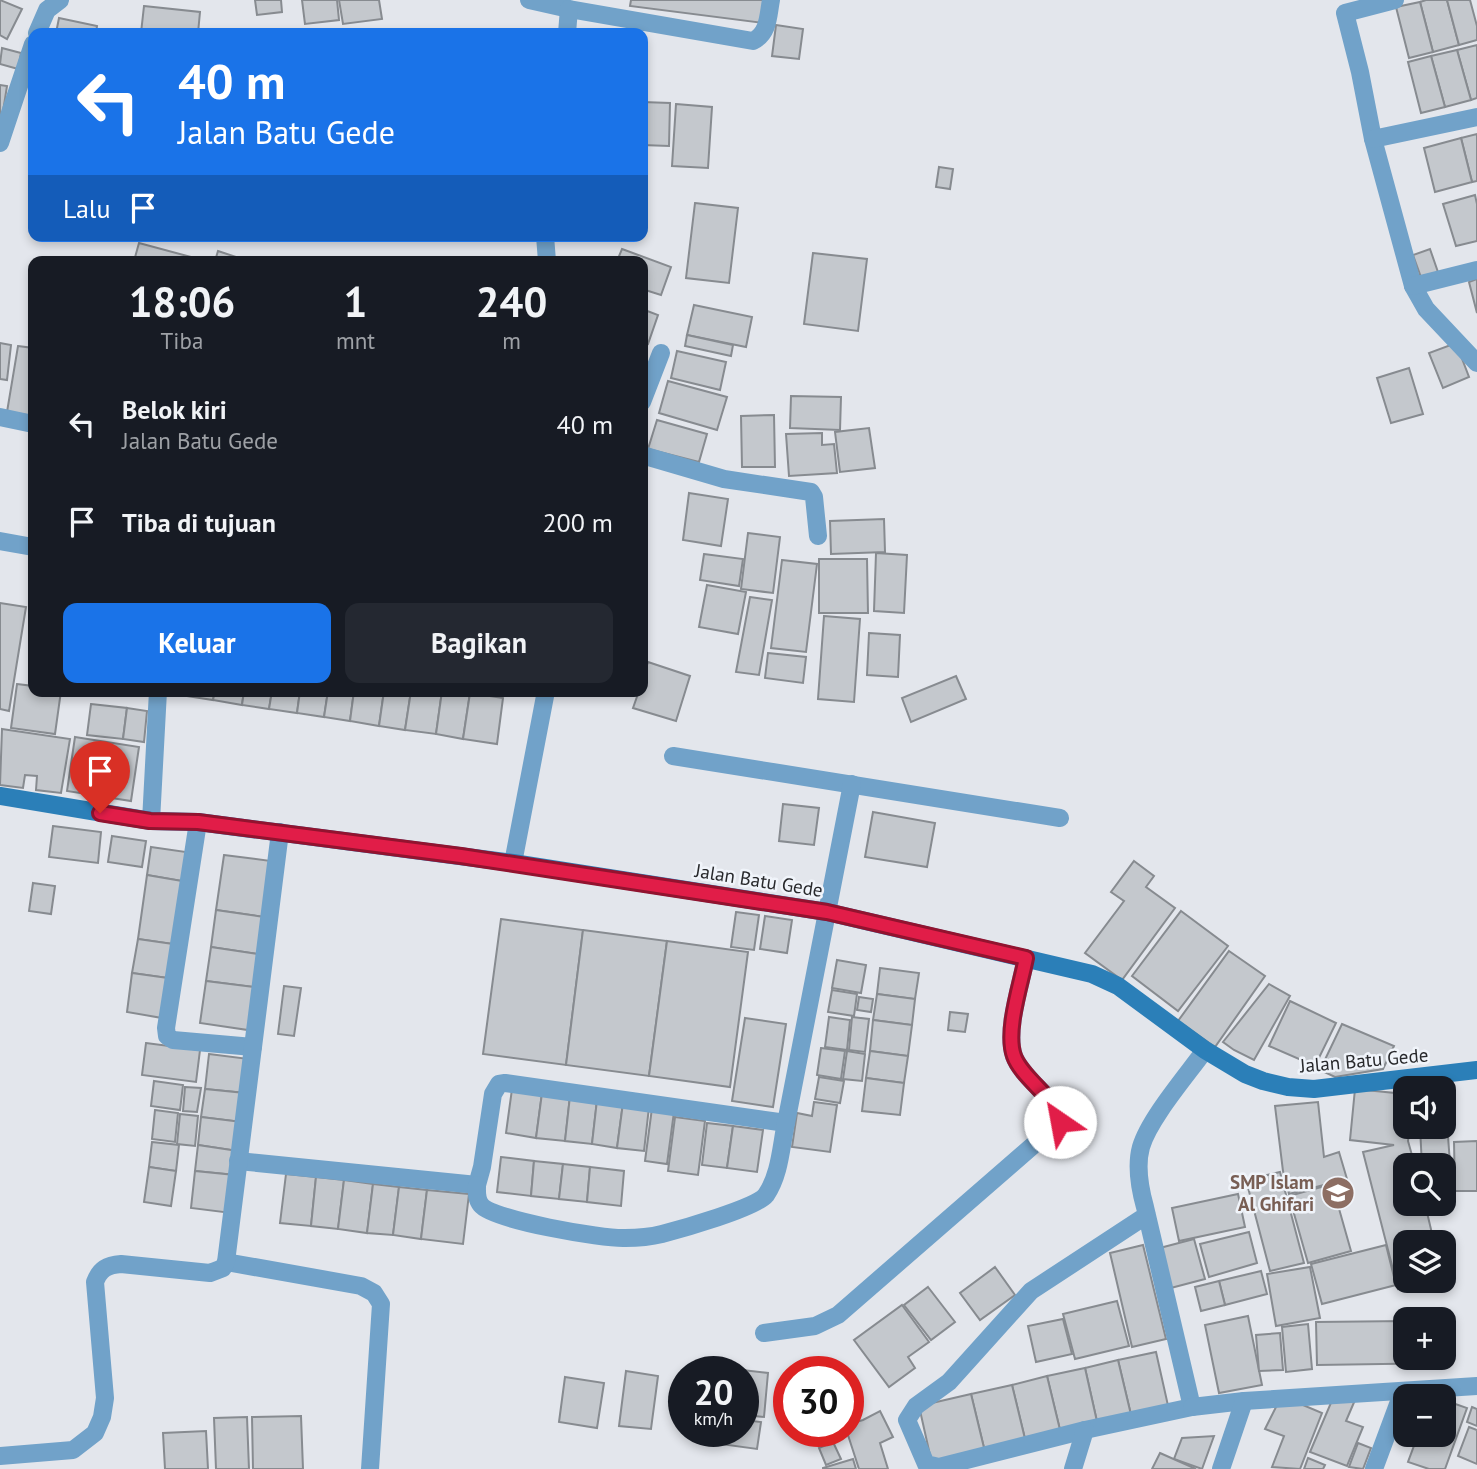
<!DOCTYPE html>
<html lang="id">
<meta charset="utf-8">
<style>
:root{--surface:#171b24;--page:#242831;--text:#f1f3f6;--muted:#9ea1a6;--accent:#1a73e8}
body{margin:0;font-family:"PT Sans",sans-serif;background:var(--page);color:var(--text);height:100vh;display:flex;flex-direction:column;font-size:26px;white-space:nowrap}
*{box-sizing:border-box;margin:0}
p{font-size:23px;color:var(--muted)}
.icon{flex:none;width:38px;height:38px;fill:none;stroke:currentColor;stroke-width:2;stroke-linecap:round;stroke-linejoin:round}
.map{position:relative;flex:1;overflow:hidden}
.sheet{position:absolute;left:28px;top:256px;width:620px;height:441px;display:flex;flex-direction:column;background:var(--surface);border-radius:14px;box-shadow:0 4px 10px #0003}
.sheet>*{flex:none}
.banner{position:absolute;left:28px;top:28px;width:620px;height:214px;border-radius:14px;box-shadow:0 4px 10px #0003;background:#1a73e8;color:#fff;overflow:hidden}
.fabs{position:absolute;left:1393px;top:1076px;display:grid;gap:14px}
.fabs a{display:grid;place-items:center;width:63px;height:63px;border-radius:14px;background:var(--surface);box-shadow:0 4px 10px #0003;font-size:35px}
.speed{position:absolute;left:668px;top:1356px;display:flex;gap:14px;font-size:35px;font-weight:700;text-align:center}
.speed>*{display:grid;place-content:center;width:91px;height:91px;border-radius:50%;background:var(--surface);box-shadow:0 4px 10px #0003;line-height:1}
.speed small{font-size:18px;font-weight:400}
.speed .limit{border:10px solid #d22;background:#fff;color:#111}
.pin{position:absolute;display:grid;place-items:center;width:60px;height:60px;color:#fff;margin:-72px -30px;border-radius:50% 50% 50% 0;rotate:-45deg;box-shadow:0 0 7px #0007}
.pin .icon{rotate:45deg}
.me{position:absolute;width:77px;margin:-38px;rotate:327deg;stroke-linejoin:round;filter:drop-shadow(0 0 5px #0008)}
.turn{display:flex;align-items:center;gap:24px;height:147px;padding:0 35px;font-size:32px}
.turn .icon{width:91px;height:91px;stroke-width:2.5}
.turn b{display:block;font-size:49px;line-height:60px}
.then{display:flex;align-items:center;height:66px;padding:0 35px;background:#0003;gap:14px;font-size:26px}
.eta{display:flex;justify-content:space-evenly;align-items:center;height:119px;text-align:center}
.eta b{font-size:42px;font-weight:700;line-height:49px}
.primary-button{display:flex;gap:14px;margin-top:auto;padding:14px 35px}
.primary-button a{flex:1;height:80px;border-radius:14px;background:var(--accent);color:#fff;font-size:28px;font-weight:700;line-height:80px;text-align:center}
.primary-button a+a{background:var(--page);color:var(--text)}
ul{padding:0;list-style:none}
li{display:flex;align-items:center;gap:21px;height:98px;padding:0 35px}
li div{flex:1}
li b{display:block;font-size:26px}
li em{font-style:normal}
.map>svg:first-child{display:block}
.building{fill:#c4c8cd;stroke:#878b90;stroke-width:2}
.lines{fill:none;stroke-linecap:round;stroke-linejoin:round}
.street{stroke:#71a2c9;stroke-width:18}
.secondary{stroke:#2b7fb8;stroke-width:18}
.route-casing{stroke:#92132f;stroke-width:18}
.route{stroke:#e11d48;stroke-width:12}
.labels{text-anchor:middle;stroke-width:5;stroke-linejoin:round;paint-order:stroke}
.street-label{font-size:19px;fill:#28292c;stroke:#f0f4fa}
.education-label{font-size:19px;font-weight:bold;fill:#785e54;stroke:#f0f4fa;text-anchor:end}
</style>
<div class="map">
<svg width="1477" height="1469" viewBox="0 0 1477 1469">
<rect width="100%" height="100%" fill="#e3e6ec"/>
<g class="building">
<path d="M0,0L22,9L7,39L0,35Z"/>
<path d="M255,0H281L282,12L257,15Z"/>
<path d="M302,0H337L339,20L305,24Z"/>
<path d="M339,0H379L382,19L343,24Z"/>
<path d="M631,0H766L763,23L630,6Z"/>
<path d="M1426,0H1447L1459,45L1433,52L1420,2Z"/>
<path d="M1447,0H1470L1477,26V40L1459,45Z"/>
<path d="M1420,2L1433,52L1409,58L1396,7Z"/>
<path d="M144,6L200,12L198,33H141Z"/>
<path d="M59,18L97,26L96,33H56Z"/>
<path d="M776,25L803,29L799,59L772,56Z"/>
<path d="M1477,45V98L1471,100L1457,50Z"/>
<path d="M2,48L21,53L18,69L0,64Z"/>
<path d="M1457,50L1471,100L1445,107L1431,56Z"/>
<path d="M1431,56L1445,107L1421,113L1408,62Z"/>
<path d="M0,85L7,86L2,118L0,117Z"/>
<path d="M642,102L670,103L669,146L642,145Z"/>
<path d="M676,104L712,107L708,168L672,166Z"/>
<path d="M1477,134V181L1472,182L1461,138Z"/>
<path d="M1461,138L1472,182L1435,192L1424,148Z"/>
<path d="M939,167L953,169L950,189L936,187Z"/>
<path d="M1475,195L1477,204V241L1456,246L1443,204Z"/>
<path d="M695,203L738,208L729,283L686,278Z"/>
<path d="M139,243L191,257L190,261H134Z"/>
<path d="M622,249L671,267L661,295L642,289V261H617Z"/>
<path d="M1430,249L1439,275L1422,280L1413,255Z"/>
<path d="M218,251L248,261H215Z"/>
<path d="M813,253L867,259L858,331L804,324Z"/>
<path d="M1477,279V313L1469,282Z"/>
<path d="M694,305L752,317L746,347L687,335Z"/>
<path d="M642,309L658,315L648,344L642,342Z"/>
<path d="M687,335L733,345L731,356L685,346Z"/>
<path d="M0,343L11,345L7,380L0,379Z"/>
<path d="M1456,343L1469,377L1443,388L1429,353Z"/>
<path d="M18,346L33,348V416L7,412Z"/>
<path d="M677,351L726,362L720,390L671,378Z"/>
<path d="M1409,368L1423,414L1391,423L1377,378Z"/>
<path d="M668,381L727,397L717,430L659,413Z"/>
<path d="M791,396L841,397L840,430L790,428Z"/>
<path d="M774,415L775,467H742L741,416Z"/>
<path d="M657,420L707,434L699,462L648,449Z"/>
<path d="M869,428L875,468L840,472L835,432Z"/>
<path d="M822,433V445L834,444L837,473L789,476L786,434Z"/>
<path d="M689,493L728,499L721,546L683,540Z"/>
<path d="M884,519L885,552L831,554L830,521Z"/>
<path d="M748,533L780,537L773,593L741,589Z"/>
<path d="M876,553L907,555L904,613L874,611Z"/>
<path d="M704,554L743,559L739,586L700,580Z"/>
<path d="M819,559H867L868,613H819Z"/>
<path d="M782,560L817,564L806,652L771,648Z"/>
<path d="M707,585L746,592L738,634L699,627Z"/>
<path d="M750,597L772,600L759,675L736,672Z"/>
<path d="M0,603L26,607L9,711L0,709Z"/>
<path d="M824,616L860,619L854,702L818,699Z"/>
<path d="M869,633L900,635L898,677L867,675Z"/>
<path d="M768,653L806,657L803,683L765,678Z"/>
<path d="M648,662L690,676L676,721L633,708L639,691H642V680Z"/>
<path d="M956,676L966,699L911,722L902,698Z"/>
<path d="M17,684L33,686V691H61L55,734L11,728Z"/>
<path d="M181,691H215L213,700L180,695Z"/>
<path d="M215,691H244L242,705L213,700Z"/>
<path d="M244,691H272L269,709L242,705Z"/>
<path d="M272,691H300L297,713L269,709Z"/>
<path d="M300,691H328L324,717L297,713Z"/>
<path d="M328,691H354L350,721L324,717Z"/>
<path d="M354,691H384L379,726L350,721Z"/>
<path d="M384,691H411L405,730L379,726Z"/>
<path d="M411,691H442L436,734L405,730Z"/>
<path d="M442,691L470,693L463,739L436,734Z"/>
<path d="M470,693L503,698L497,744L463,739Z"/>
<path d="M91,704L127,708L123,739L87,735Z"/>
<path d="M127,708L147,711L144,742L123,739Z"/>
<path d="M2,729L70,739L61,793L36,790L37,776L25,775L23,788L0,785Z"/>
<path d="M75,737L139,747L131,801L67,791Z"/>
<path d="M783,804L819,808L814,845L779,841Z"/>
<path d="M873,812L935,823L927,867L865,857Z"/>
<path d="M53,826L101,832L98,863L49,857Z"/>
<path d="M112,836L146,841L142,867L108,862Z"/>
<path d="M151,847L186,852L182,881L147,875Z"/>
<path d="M224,855L271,861L264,917L216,910Z"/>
<path d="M1134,861L1154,876L1146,887L1175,908L1122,980L1085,953L1124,901L1111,892Z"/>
<path d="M147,875L182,881L173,944L138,939Z"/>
<path d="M33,883L55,886L51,914L29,911Z"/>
<path d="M216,910L264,917L258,954L211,947Z"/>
<path d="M1181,911L1228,946L1178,1011L1132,976Z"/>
<path d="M736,912L759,915L754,950L731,947Z"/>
<path d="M765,916L792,920L787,953L760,949Z"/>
<path d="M501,919L583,930L566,1065L483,1054Z"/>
<path d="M583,930L667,941L649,1076L566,1065Z"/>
<path d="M138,939L173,944L168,978L132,973Z"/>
<path d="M667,941L748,952L730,1087L649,1076Z"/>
<path d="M211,947L258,954L254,987L206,981Z"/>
<path d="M1229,951L1265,976L1215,1047L1178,1021Z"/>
<path d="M837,960L866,965L861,993L832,988Z"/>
<path d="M880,968L919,973L915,999L877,994Z"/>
<path d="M132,973L168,978L162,1018L127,1012Z"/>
<path d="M206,981L254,987L248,1030L200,1023Z"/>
<path d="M1269,984L1290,996L1254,1060L1234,1050L1223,1042Z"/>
<path d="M284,986L301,988L294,1036L278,1034Z"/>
<path d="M832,990L857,994L854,1016L828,1012Z"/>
<path d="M877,994L915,999L912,1025L873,1020Z"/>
<path d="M859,997L873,999L871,1012L857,1010Z"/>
<path d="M1290,1001L1336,1023L1315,1066L1269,1046Z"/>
<path d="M950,1012L968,1014L965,1032L948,1030Z"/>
<path d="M829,1017L850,1020L847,1050L825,1047Z"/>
<path d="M852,1017L869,1019L865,1052L849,1050Z"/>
<path d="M745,1018L786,1024L773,1107L732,1101Z"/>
<path d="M873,1020L912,1025L908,1056L870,1051Z"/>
<path d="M1342,1024L1394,1046L1383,1069L1335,1077L1320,1070Z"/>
<path d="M146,1043L200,1050L196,1082L142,1075Z"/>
<path d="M821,1048L845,1051L841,1079L817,1075Z"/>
<path d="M847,1051L865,1054L862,1081L843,1079Z"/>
<path d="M870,1051L908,1056L904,1083L866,1078Z"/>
<path d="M209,1054L249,1059L245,1093L205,1089Z"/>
<path d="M819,1077L844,1081L840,1103L815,1099Z"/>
<path d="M866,1078L904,1083L900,1115L862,1111Z"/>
<path d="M154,1081L183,1085L180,1110L151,1106Z"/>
<path d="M185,1087L201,1088L197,1112L183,1111Z"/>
<path d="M205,1089L245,1093L242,1122L201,1117Z"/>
<path d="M512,1089L542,1093L536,1138L506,1133Z"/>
<path d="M1355,1089L1405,1094V1127H1410L1408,1141L1415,1166H1405V1204H1425L1434,1242H1405V1281H1430L1398,1289L1363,1152L1394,1145L1350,1140Z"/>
<path d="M542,1093L570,1096L565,1141L536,1138Z"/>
<path d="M570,1096L597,1100L592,1144L565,1141Z"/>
<path d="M597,1100L623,1103L617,1148L592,1144Z"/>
<path d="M814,1102L837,1105L830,1152L792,1147L797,1113L812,1116Z"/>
<path d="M1318,1102L1324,1157L1339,1152L1347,1179L1289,1194L1283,1171L1275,1106Z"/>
<path d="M623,1103L649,1107L644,1151L617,1148Z"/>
<path d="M652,1108L674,1112L667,1164L645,1161Z"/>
<path d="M1444,1109H1446L1451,1177L1444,1178V1166H1422L1420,1127H1444Z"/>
<path d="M155,1110L178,1113L175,1142L152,1139Z"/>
<path d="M180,1114L198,1116L195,1146L177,1144Z"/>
<path d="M201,1117L242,1122L238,1151L198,1145Z"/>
<path d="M675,1117L705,1121L698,1175L668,1171Z"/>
<path d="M707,1123L733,1126L727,1168L702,1165Z"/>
<path d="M733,1126L763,1130L757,1172L727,1168Z"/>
<path d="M1477,1141V1191H1455L1454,1142Z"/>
<path d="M152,1142L179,1145L176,1171L149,1167Z"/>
<path d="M198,1145L238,1151L235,1175L195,1171Z"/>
<path d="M501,1157L534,1161L531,1196L497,1192Z"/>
<path d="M534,1161L563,1164L559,1199L531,1196Z"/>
<path d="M563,1164L590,1167L587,1202L559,1199Z"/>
<path d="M149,1167L176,1171L171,1206L144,1202Z"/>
<path d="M590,1167L624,1171L621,1206L587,1202Z"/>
<path d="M195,1171L235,1175L231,1213L191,1208Z"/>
<path d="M1280,1172L1304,1263L1270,1271L1246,1180Z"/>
<path d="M286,1174L316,1177L311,1226L280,1223Z"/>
<path d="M316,1177L344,1180L338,1229L311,1226Z"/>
<path d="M344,1180L373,1184L367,1233L338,1229Z"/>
<path d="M373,1184L399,1187L393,1235L367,1233Z"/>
<path d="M1332,1184L1351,1251L1308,1263L1289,1196Z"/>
<path d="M399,1187L427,1190L421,1239L393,1235Z"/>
<path d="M427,1190L469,1194L463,1244L421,1239Z"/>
<path d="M1238,1194L1245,1227L1179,1241L1172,1208Z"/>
<path d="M1249,1232L1257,1263L1209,1277L1200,1244Z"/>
<path d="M1194,1239L1205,1279L1167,1289L1156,1249Z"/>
<path d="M1143,1245L1166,1339L1132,1347L1110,1253Z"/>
<path d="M1386,1245L1396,1285L1322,1304L1311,1264Z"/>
<path d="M995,1267L1015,1295L980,1320L960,1293Z"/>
<path d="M1310,1267L1320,1318L1276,1326L1267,1274Z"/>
<path d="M1261,1271L1267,1294L1225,1305L1219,1281Z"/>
<path d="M1219,1281L1225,1305L1201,1311L1195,1287Z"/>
<path d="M928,1287L955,1322L931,1340L904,1305Z"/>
<path d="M1117,1301L1129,1346L1075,1359L1063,1314Z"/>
<path d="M902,1305L929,1342L908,1357L915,1368L889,1387L854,1340Z"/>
<path d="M1248,1316L1262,1385L1219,1393L1205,1325Z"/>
<path d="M1063,1319L1072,1354L1036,1362L1028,1326Z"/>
<path d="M1405,1321V1358H1444V1321H1448V1363L1317,1365L1316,1322Z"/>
<path d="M1308,1324L1312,1369L1286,1372L1282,1327Z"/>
<path d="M1280,1333L1283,1370L1259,1371L1256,1335Z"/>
<path d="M1156,1352L1169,1410L1132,1419L1118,1360Z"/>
<path d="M1118,1360L1132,1419L1098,1426L1085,1368Z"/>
<path d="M716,1367L768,1373L764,1417L744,1415V1372H715Z"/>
<path d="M1085,1368L1098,1426L1061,1434L1047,1376Z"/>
<path d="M626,1371L658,1376L651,1429L619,1426Z"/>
<path d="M1047,1376L1061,1434L1026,1443L1012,1385Z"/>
<path d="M565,1377L604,1383L597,1428L559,1422Z"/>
<path d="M1012,1385L1026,1443L985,1452L971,1394Z"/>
<path d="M971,1394L985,1452L932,1464L919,1406Z"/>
<path d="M1333,1398L1355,1400L1346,1421L1363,1427L1347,1466L1310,1452Z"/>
<path d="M1444,1400L1467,1408L1445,1469H1429L1408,1462L1418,1435H1444Z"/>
<path d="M1278,1403L1303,1405L1322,1413L1300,1469L1272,1467L1284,1436L1265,1429Z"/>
<path d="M1472,1407L1477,1409V1426L1467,1422Z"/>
<path d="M880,1411L893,1437L880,1443L888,1469H859L847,1432L849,1424L863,1420Z"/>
<path d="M301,1416L303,1469H253L252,1417Z"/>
<path d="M247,1417L249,1469H216L214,1418Z"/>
<path d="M744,1420L761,1422L757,1449L713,1443L715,1432H744Z"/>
<path d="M1469,1427L1477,1430V1464L1458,1456Z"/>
<path d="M206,1431L208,1469H165L163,1433Z"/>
<path d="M1214,1436L1202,1469L1174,1459L1182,1438Z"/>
<path d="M833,1442L841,1459L826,1465L819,1448Z"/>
<path d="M1358,1443L1371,1448L1363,1469L1349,1467Z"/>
<path d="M1160,1453L1196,1469H1152Z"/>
<path d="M1308,1458L1325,1465L1323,1469H1304Z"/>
<path d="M853,1459L856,1469H823V1468Z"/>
</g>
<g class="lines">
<g class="street">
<path d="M529,0L569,9L753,41C769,33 768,15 771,0"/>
<path d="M1395,0L1345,13L1360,72L1373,139L1413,286L1426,309L1477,363"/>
<path d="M37,33L47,10L60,0"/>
<path d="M567,33L569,9"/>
<path d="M1373,139L1477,117"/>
<path d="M0,143L33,44"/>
<path d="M545,236L547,261"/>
<path d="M1413,286L1477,270"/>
<path d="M642,402L661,353"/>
<path d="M0,417L33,424"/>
<path d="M642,455L724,479L811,492L814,497L818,536"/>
<path d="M0,541L33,547"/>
<path d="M673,756L1060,818"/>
<path d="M151,821L158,691"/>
<path d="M198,822L166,1028L167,1036L173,1040L253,1047"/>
<path d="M513,863L546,691"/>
<path d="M238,1161L477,1185L482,1167L493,1094L499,1084L505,1083L786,1123"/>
<path d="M477,1185C477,1192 476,1199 481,1205C492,1220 603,1239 625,1238C636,1238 650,1237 662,1234C681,1229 756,1208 766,1195C780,1175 781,1146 786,1123L852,784"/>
<path d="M1147,1215L1031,1291L949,1382L916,1406L907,1420L926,1464L939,1467L1085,1430L1192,1407L1145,1207C1140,1189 1136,1165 1141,1147C1149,1119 1187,1075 1205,1050"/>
<path d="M226,1262L361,1286L374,1293L381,1304L370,1469"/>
<path d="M764,1333L815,1326L838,1315L1060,1122C1060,1101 1022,1079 1014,1056C1005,1031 1021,984 1026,958"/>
<path d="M1192,1407L1244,1401L1477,1386"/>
<path d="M0,1456L73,1450L95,1433L102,1417L105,1398L95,1282C100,1269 107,1265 121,1264L210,1273L223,1268L226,1262L280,832"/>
<path d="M1073,1469L1085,1430"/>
<path d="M1221,1469L1244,1401"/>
<path d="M1374,1469L1403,1391"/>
</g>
<path class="secondary" d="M0,796L151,821L198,822L513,863L827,912L1092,974L1118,986L1205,1050L1245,1074L1263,1081L1288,1087L1314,1089L1477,1070"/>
</g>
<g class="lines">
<defs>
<path id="route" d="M100,813L150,821L198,822L461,856L723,896L827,912L1026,958C1021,984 1005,1031 1014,1056C1022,1079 1060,1101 1060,1122"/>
</defs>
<use href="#route" class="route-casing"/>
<use href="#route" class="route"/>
</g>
<defs>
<symbol id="school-disc" viewBox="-11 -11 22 22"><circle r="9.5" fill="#8d6e63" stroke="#f0f4fa"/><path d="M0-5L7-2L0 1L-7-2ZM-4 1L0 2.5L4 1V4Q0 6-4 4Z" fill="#fff"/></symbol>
</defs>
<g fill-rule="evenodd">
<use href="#school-disc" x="1319" y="1174" width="38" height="38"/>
</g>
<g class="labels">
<g class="street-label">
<text transform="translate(759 880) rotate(9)" y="7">Jalan Batu Gede</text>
<text transform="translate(1364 1060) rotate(-5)" y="7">Jalan Batu Gede</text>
</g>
<g class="education-label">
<text x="1314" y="1189">SMP Islam<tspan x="1314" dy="22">Al Ghifari</tspan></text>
</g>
</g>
</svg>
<div class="fabs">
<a><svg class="icon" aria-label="sound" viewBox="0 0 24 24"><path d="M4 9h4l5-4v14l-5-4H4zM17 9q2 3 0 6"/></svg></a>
<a><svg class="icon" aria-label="search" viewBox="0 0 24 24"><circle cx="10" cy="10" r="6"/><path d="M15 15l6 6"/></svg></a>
<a><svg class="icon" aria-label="layers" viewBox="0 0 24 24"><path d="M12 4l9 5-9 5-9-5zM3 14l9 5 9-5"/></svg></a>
<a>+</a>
<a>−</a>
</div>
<div class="speed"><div>20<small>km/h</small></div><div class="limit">30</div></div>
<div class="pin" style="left:100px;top:813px;background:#d93025"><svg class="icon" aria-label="arrive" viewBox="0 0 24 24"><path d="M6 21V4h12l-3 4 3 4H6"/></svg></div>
<svg class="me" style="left:1060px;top:1122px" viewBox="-20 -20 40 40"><circle r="19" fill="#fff"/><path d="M0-13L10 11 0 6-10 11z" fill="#e11d48"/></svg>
<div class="banner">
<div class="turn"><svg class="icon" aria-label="left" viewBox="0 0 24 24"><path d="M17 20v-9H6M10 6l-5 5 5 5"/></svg><div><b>40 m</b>Jalan Batu Gede</div></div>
<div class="then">Lalu<svg class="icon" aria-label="arrive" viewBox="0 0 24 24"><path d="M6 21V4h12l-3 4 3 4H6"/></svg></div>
</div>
<section class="sheet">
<div class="eta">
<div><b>18:06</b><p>Tiba</p></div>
<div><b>1</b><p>mnt</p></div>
<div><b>240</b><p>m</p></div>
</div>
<ul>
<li><svg class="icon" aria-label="left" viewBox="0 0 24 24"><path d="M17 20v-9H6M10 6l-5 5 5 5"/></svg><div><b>Belok kiri</b><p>Jalan Batu Gede</p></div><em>40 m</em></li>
<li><svg class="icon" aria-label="arrive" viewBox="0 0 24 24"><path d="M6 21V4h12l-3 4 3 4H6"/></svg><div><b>Tiba di tujuan</b></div><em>200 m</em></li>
</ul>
<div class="primary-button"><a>Keluar</a><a>Bagikan</a></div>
</section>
</div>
